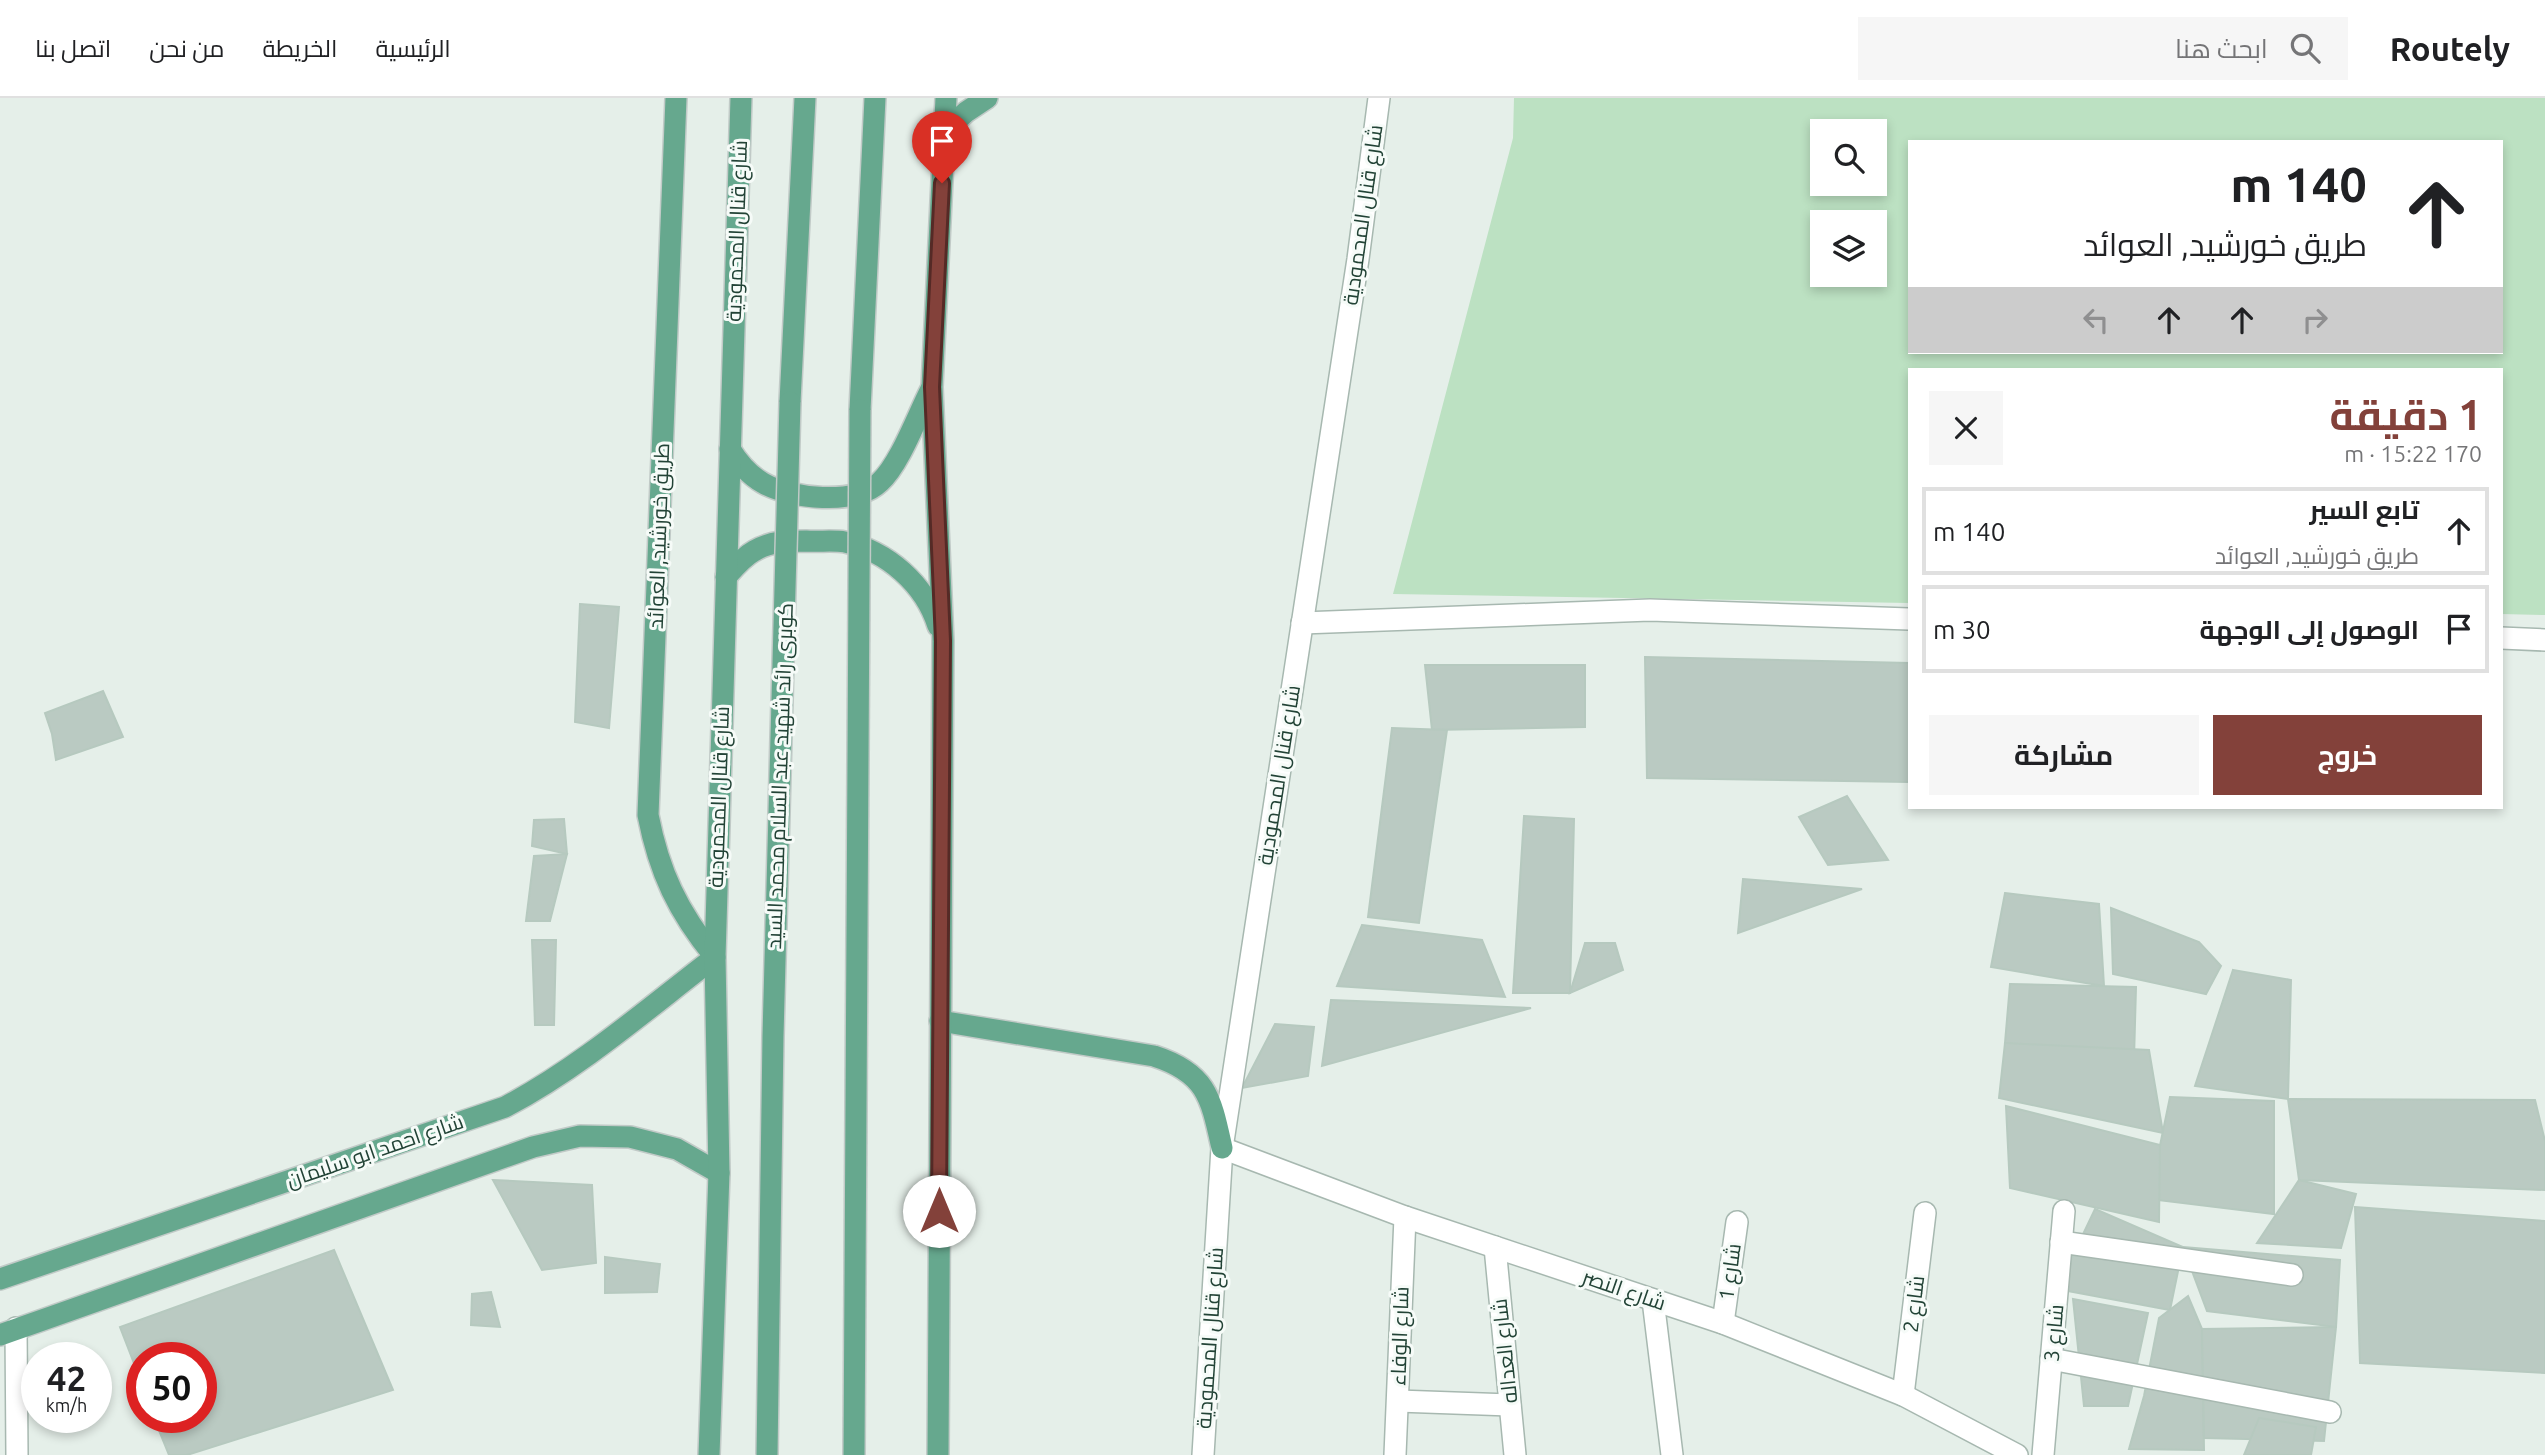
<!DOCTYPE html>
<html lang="ar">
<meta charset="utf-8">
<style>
:root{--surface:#fff;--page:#f6f6f6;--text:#202124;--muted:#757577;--line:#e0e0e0;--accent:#83413a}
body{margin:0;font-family:Ubuntu,Cairo,sans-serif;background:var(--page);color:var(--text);direction:rtl;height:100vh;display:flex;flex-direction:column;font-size:26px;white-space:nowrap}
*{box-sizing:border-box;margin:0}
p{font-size:23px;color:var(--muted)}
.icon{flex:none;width:38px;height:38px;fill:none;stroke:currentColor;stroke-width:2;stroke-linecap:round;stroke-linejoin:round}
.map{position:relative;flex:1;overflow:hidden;direction:ltr}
.sheet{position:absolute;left:1908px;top:270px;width:595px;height:441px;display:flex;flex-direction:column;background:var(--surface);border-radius:0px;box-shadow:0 4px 10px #0003;direction:rtl}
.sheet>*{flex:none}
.guide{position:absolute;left:1908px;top:42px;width:595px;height:214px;border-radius:0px;box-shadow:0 4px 10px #0003;direction:rtl;background:#fff;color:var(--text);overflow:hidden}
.controls{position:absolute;left:1810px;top:21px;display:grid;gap:14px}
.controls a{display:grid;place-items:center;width:77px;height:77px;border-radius:0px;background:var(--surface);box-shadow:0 4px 10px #0003;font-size:35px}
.speed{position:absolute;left:21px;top:1244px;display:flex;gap:14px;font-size:35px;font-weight:700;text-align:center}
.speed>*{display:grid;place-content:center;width:91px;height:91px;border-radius:50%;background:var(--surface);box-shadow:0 4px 10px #0003;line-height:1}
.speed small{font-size:18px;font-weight:400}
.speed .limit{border:10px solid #d22;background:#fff;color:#111}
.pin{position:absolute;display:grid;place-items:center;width:60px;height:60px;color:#fff;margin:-72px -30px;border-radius:50% 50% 50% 0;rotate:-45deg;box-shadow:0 0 7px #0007}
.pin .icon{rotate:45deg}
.me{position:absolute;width:77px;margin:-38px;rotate:0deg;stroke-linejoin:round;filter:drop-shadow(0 0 5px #0008)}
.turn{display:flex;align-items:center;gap:24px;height:147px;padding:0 21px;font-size:32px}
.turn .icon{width:91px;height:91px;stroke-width:2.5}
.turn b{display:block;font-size:49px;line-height:60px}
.lanes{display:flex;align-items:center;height:66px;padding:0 21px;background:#0003;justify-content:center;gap:35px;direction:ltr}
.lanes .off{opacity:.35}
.round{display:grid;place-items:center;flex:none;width:74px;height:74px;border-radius:0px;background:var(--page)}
.head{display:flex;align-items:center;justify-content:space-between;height:119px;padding:0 21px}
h1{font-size:42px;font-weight:700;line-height:52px;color:var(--accent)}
.primary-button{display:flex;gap:14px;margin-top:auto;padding:14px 21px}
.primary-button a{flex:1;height:80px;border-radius:0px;background:var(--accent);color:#fff;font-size:28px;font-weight:700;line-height:80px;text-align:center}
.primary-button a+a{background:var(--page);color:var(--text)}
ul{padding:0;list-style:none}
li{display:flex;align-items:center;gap:21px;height:88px;margin:0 14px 10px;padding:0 7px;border:4px solid var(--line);border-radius:0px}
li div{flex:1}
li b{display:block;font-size:26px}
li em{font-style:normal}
header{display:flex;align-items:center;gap:42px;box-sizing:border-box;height:98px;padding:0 35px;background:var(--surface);border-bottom:2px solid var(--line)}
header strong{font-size:33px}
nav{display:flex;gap:38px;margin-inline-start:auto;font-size:24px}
.search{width:490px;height:63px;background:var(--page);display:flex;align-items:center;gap:18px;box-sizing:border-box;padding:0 24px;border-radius:0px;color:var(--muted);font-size:26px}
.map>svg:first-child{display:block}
.green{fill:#bce1c2;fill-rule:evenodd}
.building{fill:#bacac2;stroke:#b6c9bf;stroke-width:2}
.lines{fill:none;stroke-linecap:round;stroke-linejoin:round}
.minor-casing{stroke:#a7b8b0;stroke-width:24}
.major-casing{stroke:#c1cac7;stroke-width:24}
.minor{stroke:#fff;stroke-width:21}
.major{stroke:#66a88e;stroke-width:21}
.major-bridge-casing{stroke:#c1cac7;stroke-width:24;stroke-linecap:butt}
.major-bridge{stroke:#66a88e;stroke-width:21}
.route-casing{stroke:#552a26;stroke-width:18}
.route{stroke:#83413a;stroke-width:12}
.labels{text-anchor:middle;stroke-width:6;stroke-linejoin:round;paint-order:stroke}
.street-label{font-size:21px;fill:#224336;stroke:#f6fbf8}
</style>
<header>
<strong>Routely</strong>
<div class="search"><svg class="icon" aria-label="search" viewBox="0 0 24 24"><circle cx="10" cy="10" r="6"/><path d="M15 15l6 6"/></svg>ابحث هنا</div>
<nav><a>الرئيسية</a><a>الخريطة</a><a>من نحن</a><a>اتصل بنا</a></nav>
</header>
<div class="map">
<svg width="2545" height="1357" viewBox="0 0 2545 1357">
<rect width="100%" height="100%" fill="#e5efe9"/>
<path class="green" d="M1514,0H2545V517L2501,516V271H1909V505L1393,496L1513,40ZM1822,33H1874V86H1822ZM1909,44H2501V254H1909ZM1822,124H1874V177H1822Z"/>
<g class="building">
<path d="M580,506L619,509L609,630L575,624Z"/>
<path d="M1645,559L1909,565V684L1647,680Z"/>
<path d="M1425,567H1585V629L1432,632Z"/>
<path d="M103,593L123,639L56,662L52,636L45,615Z"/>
<path d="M1392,630L1447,632L1419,825L1368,819Z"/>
<path d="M1847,698L1888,762L1828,767L1799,719Z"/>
<path d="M1524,718L1574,721L1570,895H1513Z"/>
<path d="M564,721L567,756L532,748L534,722Z"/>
<path d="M567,756L550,823H526L534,758Z"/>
<path d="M1743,781L1862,791L1738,835Z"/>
<path d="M2005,795L2099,806L2104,888L1991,869Z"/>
<path d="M2111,810L2199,844L2221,868L2206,896L2113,876Z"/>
<path d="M1362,827L1482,842L1505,899L1337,888Z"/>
<path d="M532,842H556L554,927H535Z"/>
<path d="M1585,845H1615L1623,872L1570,895Z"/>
<path d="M2233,872L2291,882L2288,1001L2195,988Z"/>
<path d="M2010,886L2136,889L2134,961L2005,945Z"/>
<path d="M1331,902L1531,910L1322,968Z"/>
<path d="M1275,926L1314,929L1308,978L1242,990Z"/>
<path d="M2005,945L2149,952L2163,1035L1999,1000Z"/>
<path d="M2170,999L2274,1003V1116L2149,1101Z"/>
<path d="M2288,1001L2535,1002L2545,1043V1092L2299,1082Z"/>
<path d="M2006,1008L2160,1047L2159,1124L2010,1090Z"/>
<path d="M493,1082L592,1087L596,1165L542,1172Z"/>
<path d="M2299,1082L2356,1096L2341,1150L2257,1145Z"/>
<path d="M2355,1109L2545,1123V1275L2360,1265Z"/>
<path d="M2095,1111L2183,1149L2170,1212L2057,1191Z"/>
<path d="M2183,1149L2340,1162L2336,1229L2207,1213Z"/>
<path d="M334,1152L393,1292L187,1357H169L154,1320H201V1260H142V1286L120,1229Z"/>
<path d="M605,1159L660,1166L657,1194L605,1195Z"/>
<path d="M491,1194L500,1229L471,1227L472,1196Z"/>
<path d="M2188,1198L2202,1231L2204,1352L2129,1351L2144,1298L2159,1220Z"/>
<path d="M2073,1201L2148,1215L2128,1308H2084Z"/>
<path d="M2336,1229L2324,1343L2204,1340L2202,1231Z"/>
<path d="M2259,1320L2316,1329L2311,1357H2244Z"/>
</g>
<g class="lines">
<defs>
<g id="minor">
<path d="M1302,525L1650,512L1909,521"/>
<path d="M2501,540L2545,542"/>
<path d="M1222,1050L1405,1119L1723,1225L1903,1297L2017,1357"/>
<path d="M2061,1144L2292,1177"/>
<path d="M1495,1149L1515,1357"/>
<path d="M1653,1202L1672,1357"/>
<path d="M1723,1225L1737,1124"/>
<path d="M16,1230L17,1357"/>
<path d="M2051,1261L2330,1314"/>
<path d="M1903,1297L1925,1115"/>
<path d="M1398,1303L1510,1307"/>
<path d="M1203,1357L1222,1050L1358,161L1379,0"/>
<path d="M1395,1357L1405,1119"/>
<path d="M2043,1357L2064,1113"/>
</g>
<g id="major">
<path d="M945,33L966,14L987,0"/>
<path d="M790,304L805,0"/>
<path d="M860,312L875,0"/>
<path d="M730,351C738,364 749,377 763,385C791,401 855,408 880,384C900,366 918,316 931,291"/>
<path d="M726,479C734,470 743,459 754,453C770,443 788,443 806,443C819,444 833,442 845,444C887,453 925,486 938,528"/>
<path d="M940,923L1154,958C1207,975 1211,1000 1222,1050"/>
<path d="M0,1181L505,1009C581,969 647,911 715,859C678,814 659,774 648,717L676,0"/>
<path d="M0,1237L533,1049L580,1038L630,1039L677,1051L719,1075"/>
<path d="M709,1357L719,1075L715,859L741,0"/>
<path d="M938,1357L943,543L932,289L946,0"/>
</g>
</defs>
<use href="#minor" class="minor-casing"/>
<use href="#major" class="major-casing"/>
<use href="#minor" class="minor"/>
<use href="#major" class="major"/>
<defs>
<g id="major-bridge">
<path d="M767,1357L773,938L790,304"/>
<path d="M854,1357L860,312"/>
</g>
</defs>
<use href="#major-bridge" class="major-bridge-casing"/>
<use href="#major-bridge" class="major-bridge"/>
</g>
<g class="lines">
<defs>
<path id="route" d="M939,1113L943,543L932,289L942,85"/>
</defs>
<use href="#route" class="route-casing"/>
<use href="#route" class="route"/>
</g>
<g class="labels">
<g class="street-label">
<text transform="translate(1363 117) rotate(-82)" y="7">شارع قنال المحمودية</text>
<text transform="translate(737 133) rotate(-88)" y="7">شارع قنال المحمودية</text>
<text transform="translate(659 438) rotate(-88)" y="7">طريق خورشيد, العوائد</text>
<text transform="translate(1279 677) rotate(-81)" y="7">شارع قنال المحمودية</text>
<text transform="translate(780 678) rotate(-88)" y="7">كوبرى رائد شهيد عبد السلام محمد السيد</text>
<text transform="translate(719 699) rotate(-88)" y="7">شارع قنال المحمودية</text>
<text transform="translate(375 1053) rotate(-19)" y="7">شارع احمد ابو سليمان</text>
<text transform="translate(1730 1174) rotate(-82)" y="7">شارع 1</text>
<text transform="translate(1624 1192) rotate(19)" y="7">شارع النصر</text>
<text transform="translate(1914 1206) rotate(-83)" y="7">شارع 2</text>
<text transform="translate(2054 1235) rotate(-85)" y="7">شارع 3</text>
<text transform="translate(1400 1238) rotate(-88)" y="7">شارع الوفاء</text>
<text transform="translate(1210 1240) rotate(-86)" y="7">شارع قنال المحمودية</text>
<text transform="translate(1505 1253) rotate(-96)" y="7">شارع العداله</text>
</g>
</g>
</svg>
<div class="controls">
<a><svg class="icon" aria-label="search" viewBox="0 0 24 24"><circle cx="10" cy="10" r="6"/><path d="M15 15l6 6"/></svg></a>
<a><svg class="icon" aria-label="layers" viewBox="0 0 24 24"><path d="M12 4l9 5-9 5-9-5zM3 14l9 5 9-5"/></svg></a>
</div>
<div class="speed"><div>42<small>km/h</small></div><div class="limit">50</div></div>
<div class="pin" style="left:942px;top:85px;background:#d93025"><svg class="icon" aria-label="arrive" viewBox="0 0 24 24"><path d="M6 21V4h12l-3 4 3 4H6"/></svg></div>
<svg class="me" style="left:939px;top:1113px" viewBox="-20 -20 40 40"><circle r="19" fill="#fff"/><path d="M0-13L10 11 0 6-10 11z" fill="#83413a"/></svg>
<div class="guide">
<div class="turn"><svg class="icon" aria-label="ahead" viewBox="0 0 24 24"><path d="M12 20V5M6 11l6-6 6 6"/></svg><div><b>140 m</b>طريق خورشيد, العوائد</div></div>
<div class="lanes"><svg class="icon off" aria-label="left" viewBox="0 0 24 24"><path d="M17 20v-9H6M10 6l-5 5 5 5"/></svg><svg class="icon" aria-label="ahead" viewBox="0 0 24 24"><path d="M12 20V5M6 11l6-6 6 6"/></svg><svg class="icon" aria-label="ahead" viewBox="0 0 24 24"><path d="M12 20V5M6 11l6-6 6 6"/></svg><svg class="icon off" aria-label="right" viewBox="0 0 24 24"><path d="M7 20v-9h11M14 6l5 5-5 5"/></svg></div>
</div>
<section class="sheet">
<div class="head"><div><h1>1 دقيقة</h1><p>170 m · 15:22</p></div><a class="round"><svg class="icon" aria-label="close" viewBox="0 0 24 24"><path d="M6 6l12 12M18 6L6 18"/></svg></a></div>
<ul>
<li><svg class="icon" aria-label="ahead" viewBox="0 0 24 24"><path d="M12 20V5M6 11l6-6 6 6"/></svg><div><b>تابع السير</b><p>طريق خورشيد, العوائد</p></div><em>140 m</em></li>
<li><svg class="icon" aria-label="arrive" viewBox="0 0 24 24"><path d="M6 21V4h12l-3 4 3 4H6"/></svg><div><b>الوصول إلى الوجهة</b></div><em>30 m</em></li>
</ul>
<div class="primary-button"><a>خروج</a><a>مشاركة</a></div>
</section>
</div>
